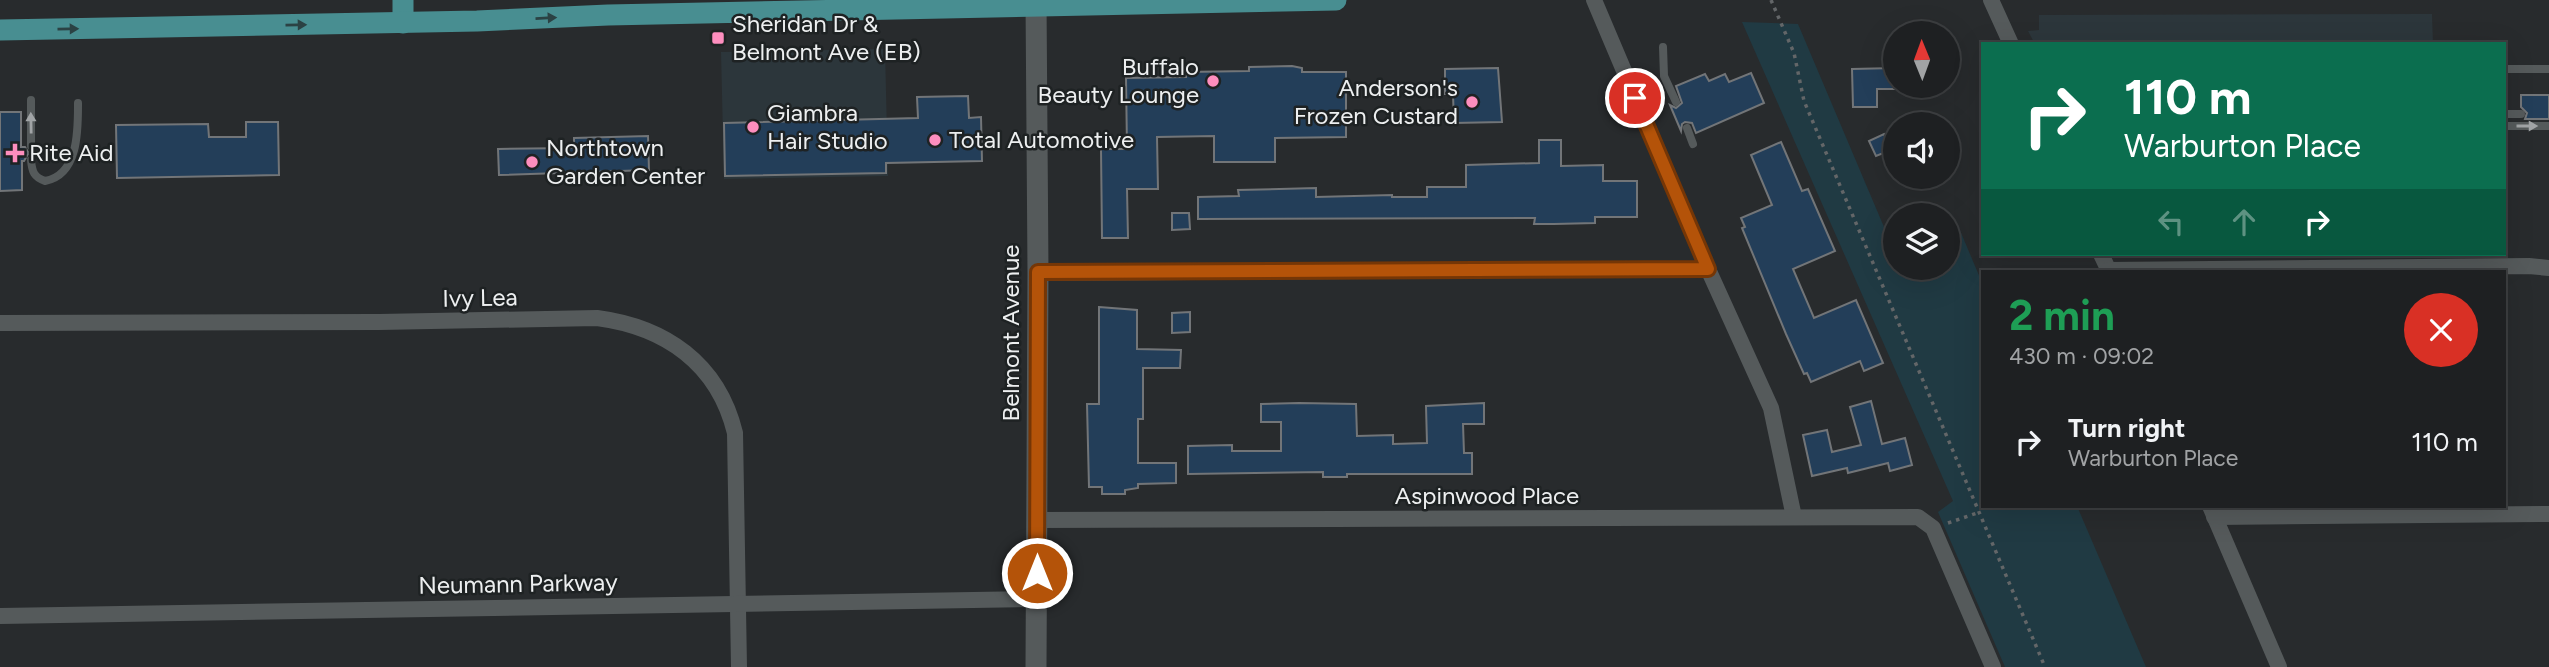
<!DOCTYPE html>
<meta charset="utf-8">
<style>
:root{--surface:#1e2022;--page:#2b2d2f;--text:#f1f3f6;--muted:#a1a3a5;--line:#3c3e40}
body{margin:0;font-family:Figtree,sans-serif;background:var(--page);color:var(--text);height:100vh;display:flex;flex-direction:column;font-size:26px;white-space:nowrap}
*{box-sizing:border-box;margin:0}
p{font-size:23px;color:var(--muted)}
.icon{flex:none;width:38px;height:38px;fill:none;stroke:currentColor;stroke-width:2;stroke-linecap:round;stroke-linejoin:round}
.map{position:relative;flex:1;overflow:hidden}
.sheet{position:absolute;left:1981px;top:270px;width:525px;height:238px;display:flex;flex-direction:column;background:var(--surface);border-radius:0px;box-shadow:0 7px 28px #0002,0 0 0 2px var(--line)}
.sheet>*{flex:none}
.guide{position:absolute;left:1981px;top:42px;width:525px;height:214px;border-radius:0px;box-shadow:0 7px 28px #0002,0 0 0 2px var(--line);background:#0b6e4f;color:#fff;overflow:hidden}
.needle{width:46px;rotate:359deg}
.tools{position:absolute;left:1883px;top:21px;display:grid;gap:14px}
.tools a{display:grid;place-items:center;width:77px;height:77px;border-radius:50%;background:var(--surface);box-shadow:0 7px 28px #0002,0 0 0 2px var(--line);font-size:35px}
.pin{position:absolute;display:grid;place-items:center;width:60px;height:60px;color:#fff;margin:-30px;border:4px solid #fff;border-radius:50%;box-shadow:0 2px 7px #0007}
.me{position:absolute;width:77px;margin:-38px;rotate:0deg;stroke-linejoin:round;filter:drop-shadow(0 0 5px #0008)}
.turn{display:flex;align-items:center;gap:24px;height:147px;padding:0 28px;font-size:32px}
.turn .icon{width:91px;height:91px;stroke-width:2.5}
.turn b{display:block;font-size:49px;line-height:60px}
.lanes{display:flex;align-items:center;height:66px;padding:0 28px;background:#0003;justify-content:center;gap:35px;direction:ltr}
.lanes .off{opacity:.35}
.round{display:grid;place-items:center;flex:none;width:74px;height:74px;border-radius:37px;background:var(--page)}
.headline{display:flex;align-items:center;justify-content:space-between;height:119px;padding:0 28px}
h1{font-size:42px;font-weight:700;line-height:52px;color:#1e9e55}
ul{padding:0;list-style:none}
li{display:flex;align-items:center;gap:21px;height:105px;padding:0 28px}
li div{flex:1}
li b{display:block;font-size:26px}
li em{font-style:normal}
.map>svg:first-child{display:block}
.built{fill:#2c363b}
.green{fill:#203a43}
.building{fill:#233e59;stroke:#727578;stroke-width:2}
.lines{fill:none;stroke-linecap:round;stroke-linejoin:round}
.path{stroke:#636668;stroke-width:3.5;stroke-dasharray:3.5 5;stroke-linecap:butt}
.lane{stroke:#555a5b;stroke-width:8}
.street{stroke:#555a5b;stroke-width:16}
.secondary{stroke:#555a5b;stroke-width:21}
.primary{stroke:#488e91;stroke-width:21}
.oneway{fill:#2b4244}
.oneway2{fill:#a1a4a6}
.route-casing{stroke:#753606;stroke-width:18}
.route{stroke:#b45309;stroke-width:12}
.poi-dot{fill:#fd8ebe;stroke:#1e2223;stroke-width:2.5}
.labels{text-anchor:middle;stroke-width:5;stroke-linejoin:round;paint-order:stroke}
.poi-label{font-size:24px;fill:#edeff0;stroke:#1e2223;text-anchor:start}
.street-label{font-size:24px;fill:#edeff0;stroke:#1e2223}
</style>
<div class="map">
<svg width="2549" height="667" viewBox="0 0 2549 667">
<rect width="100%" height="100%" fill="#282b2d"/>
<g class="built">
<path d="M2432,14L2433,44H2035L2028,31L2039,30V15Z"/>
<path d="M885,49L888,176L724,179L721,52Z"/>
</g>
<path class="green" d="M1742,22L1798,24L1895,253V268H1948V233L1959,228L1983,285V506H2077L2146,667H2005L1938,512L1953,501Z"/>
<g class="building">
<path d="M1292,66L1302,68V72H1346V137L1275,138V162H1214V136L1157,137L1158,189H1127L1128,238H1102L1101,149H1127L1126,78L1186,77V72L1249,71V67Z"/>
<path d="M1498,68L1502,122L1454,123L1453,94H1445V69Z"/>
<path d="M1895,68V89H1877V107H1853L1852,69Z"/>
<path d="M1751,73L1764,103L1696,133L1692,123L1685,122L1682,124L1681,131L1670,105L1676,108L1682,103L1676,86L1705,74L1709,81L1725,74L1729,82Z"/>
<path d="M2521,95H2549V119H2525L2527,113L2521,107Z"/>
<path d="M968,96L969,118L981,117L982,161L886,163V173L725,176L724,123L918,118L917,97Z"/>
<path d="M0,112H21V147H25L28,152H34V154H28L24,161H22V190L0,191Z"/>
<path d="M246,122H278L279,175L117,178L116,125L208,124L209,137H246Z"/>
<path d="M1884,134L1891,150L1876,156L1869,141Z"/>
<path d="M648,136L649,170L499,175L498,149L574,148V138Z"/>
<path d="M1539,140H1561V166L1603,165V181H1637V217H1595V223L1554,224H1534L1535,218L1198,219V197L1239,196L1238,190L1316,188V197L1392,195V197H1427V187H1466V165L1539,163Z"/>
<path d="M1781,142L1802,191L1808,189L1835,251L1793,269L1814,318L1856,300L1883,363L1864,371L1860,361L1811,382L1807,373L1804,374L1786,334L1742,228L1745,227L1741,218L1772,205L1751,155Z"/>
<path d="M1172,213H1189L1190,229L1172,230Z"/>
<path d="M1099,307L1137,310V349L1181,350L1180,368H1143V419H1138V463H1176V483L1138,484V488L1125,490V494H1102V487H1089L1087,404H1099Z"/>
<path d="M1190,312V332L1172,333V313Z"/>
<path d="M1871,401L1882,444L1905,438L1912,465L1890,471L1888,463L1848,473L1847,468L1812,476L1803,435L1827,430L1832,452L1861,445L1850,407Z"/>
<path d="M1299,403L1356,404L1357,436L1393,435V444L1427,443L1426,406L1484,403V424H1463L1464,453H1472V474H1347V477H1323V472L1188,474V446L1232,445V451H1281V422H1261V404Z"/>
</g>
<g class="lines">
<g class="path">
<path d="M1771,0L1794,53L1804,101L2045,667"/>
<path d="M1948,523L1980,512"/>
</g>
<g class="lane">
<path d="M1663,47L1664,76L1676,102"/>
<path d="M2504,69H2549"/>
<path d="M31,100V146"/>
<path d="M2504,114H2521"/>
<path d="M2504,126H2549"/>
<path d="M1687,128L1693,144"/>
<path d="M31,160C32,172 34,177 45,181C79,175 78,129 78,103"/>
</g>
<g class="street">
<path d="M1594,0L1708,269L1771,408L1794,517"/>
<path d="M1991,0L2011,44"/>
<path d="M2101,254L2109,271"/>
<path d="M2108,270L2529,266L2549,268"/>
<path d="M1038,273L1708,269"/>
<path d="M0,323L379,322L597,318C665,327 718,363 735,433L739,667"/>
<path d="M2210,506L2279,667"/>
<path d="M2214,517L2549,514"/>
<path d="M1037,520L1918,517L1933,528L1993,667"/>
<path d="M0,616L1036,599"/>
</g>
<path class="secondary" d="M1036,0L1038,273L1036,667"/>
<g class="primary">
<path d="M403,0V23"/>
<path d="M0,30L477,21L608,15L1336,0"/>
</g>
</g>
<defs><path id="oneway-solid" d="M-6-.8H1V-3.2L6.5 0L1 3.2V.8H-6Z" transform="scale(1.75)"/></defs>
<g class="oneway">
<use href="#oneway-solid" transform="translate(546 18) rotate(-3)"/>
<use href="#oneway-solid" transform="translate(296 25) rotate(-1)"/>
<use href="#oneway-solid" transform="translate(68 29) rotate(-1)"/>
</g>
<g class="oneway2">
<use href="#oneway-solid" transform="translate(31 123) rotate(-91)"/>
<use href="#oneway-solid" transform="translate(2527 126)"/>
</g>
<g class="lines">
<defs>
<path id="route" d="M1037,573L1038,272L1708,269L1635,98"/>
</defs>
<use href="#route" class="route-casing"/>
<use href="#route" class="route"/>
</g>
<g class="poi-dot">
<rect x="711" y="31" width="14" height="14" rx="3.5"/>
<circle cx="1213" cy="81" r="7"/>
<circle cx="1472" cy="102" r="7"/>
<circle cx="753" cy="127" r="7"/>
<circle cx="935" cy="140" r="7"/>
<path d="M11.5 142.5h7v7h7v7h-7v7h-7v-7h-7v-7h7z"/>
<circle cx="532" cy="162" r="7"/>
</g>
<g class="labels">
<g class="poi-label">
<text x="732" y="32">Sheridan Dr &amp;<tspan x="732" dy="28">Belmont Ave (EB)</tspan></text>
<text x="1199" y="75" text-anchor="end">Buffalo<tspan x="1199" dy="28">Beauty Lounge</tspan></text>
<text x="1458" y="96" text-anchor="end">Anderson's<tspan x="1458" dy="28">Frozen Custard</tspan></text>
<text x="767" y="121">Giambra<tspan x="767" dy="28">Hair Studio</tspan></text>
<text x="949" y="148">Total Automotive</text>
<text x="546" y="156">Northtown<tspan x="546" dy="28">Garden Center</tspan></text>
<text x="29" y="161">Rite Aid</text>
</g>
<g class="street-label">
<text transform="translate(480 298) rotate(-1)" y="8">Ivy Lea</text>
<text transform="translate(1011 333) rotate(-90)" y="8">Belmont Avenue</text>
<text x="1487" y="504">Aspinwood Place</text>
<text transform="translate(518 584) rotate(-1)" y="8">Neumann Parkway</text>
</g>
</g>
</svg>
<div class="tools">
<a><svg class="needle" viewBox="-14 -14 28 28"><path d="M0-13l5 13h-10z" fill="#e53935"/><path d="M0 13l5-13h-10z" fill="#a1a3a5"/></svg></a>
<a><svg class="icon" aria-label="sound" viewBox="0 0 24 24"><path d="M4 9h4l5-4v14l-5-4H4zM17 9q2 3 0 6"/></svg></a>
<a><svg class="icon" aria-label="layers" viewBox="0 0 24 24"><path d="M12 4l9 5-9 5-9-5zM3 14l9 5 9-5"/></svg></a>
</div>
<div class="pin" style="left:1635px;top:98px;background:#d93025"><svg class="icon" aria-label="arrive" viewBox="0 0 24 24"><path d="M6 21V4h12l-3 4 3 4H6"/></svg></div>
<svg class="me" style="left:1037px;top:573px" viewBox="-20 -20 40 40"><circle r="17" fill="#b45309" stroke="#fff" stroke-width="3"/><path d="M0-11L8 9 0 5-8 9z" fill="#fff"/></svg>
<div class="guide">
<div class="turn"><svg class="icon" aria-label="right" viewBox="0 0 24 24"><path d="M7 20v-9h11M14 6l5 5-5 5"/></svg><div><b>110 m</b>Warburton Place</div></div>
<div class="lanes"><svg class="icon off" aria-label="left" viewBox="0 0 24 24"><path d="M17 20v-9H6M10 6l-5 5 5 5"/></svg><svg class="icon off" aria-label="ahead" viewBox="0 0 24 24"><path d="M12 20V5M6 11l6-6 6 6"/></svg><svg class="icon" aria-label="right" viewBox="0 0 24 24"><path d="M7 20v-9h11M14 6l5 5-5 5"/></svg></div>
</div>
<section class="sheet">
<div class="headline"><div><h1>2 min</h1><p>430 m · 09:02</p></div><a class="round" style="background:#d93025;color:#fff"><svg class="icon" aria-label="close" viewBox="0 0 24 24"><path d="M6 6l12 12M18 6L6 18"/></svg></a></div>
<ul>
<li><svg class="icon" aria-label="right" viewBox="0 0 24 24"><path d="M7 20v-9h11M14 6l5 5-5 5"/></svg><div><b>Turn right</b><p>Warburton Place</p></div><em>110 m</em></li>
</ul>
</section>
</div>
